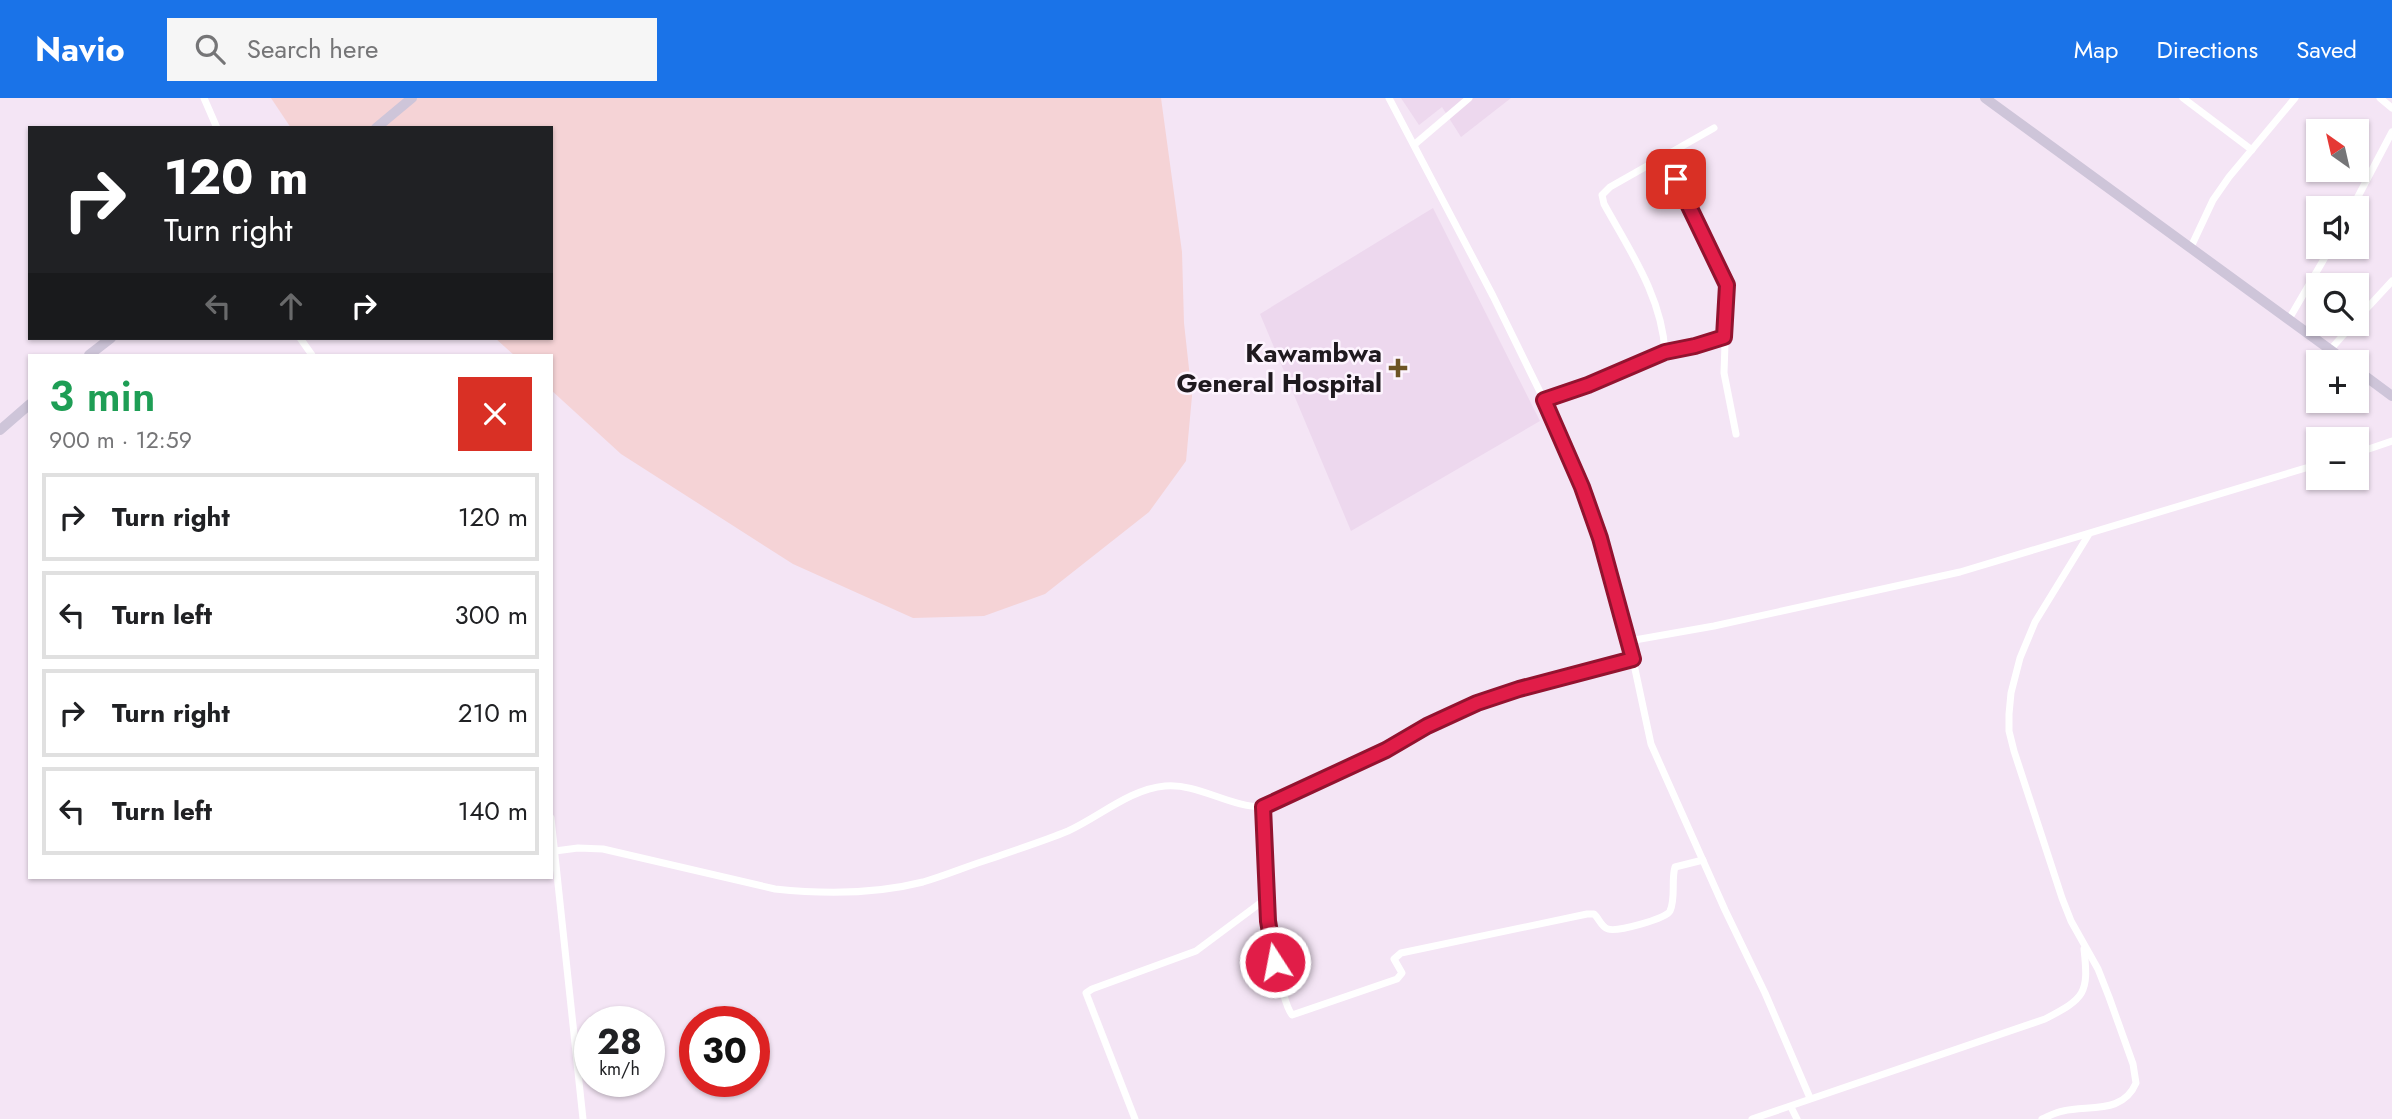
<!DOCTYPE html>
<meta charset="utf-8">
<style>
:root{--surface:#fff;--page:#f6f6f6;--text:#202124;--muted:#757577;--line:#e0e0e0;--accent:#1a73e8}
body{margin:0;font-family:Jost,sans-serif;background:var(--page);color:var(--text);height:100vh;display:flex;flex-direction:column;font-size:26px;white-space:nowrap}
*{box-sizing:border-box;margin:0}
p{font-size:23px;color:var(--muted)}
.icon{flex:none;width:38px;height:38px;fill:none;stroke:currentColor;stroke-width:2;stroke-linecap:round;stroke-linejoin:round}
.map{position:relative;flex:1;overflow:hidden}
.drawer{position:absolute;left:28px;top:256px;width:525px;height:525px;display:flex;flex-direction:column;background:var(--surface);border-radius:0px;box-shadow:0 2px 5px #0004}
.drawer>*{flex:none}
.hud{position:absolute;left:28px;top:28px;width:525px;height:214px;border-radius:0px;box-shadow:0 2px 5px #0004;background:#202124;color:#fff;overflow:hidden}
.needle{width:46px;rotate:326deg}
.fabs{position:absolute;left:2306px;top:21px;display:grid;gap:14px}
.fabs a{display:grid;place-items:center;width:63px;height:63px;border-radius:0px;background:var(--surface);box-shadow:0 2px 5px #0004;font-size:35px}
.speed{position:absolute;left:574px;top:908px;display:flex;gap:14px;font-size:35px;font-weight:700;text-align:center}
.speed>*{display:grid;place-content:center;width:91px;height:91px;border-radius:50%;background:var(--surface);box-shadow:0 2px 5px #0004;line-height:1}
.speed small{font-size:18px;font-weight:400}
.speed .limit{border:10px solid #d22;background:#fff;color:#111}
.pin{position:absolute;display:grid;place-items:center;width:60px;height:60px;color:#fff;margin:-30px;border-radius:14px;box-shadow:0 4px 10px #0006}
.me{position:absolute;width:77px;margin:-38px;rotate:349deg;stroke-linejoin:round;filter:drop-shadow(0 0 5px #0008)}
.turn{display:flex;align-items:center;gap:24px;height:147px;padding:0 21px;font-size:32px}
.turn .icon{width:91px;height:91px;stroke-width:2.5}
.turn b{display:block;font-size:49px;line-height:60px}
.lanes{display:flex;align-items:center;height:66px;padding:0 21px;background:#0003;justify-content:center;gap:35px;direction:ltr}
.lanes .off{opacity:.35}
.round{display:grid;place-items:center;flex:none;width:74px;height:74px;border-radius:0px;background:var(--page)}
.summary{display:flex;align-items:center;justify-content:space-between;height:119px;padding:0 21px}
h1{font-size:42px;font-weight:600;line-height:52px;color:#1e9e55}
ul{padding:0;list-style:none}
li{display:flex;align-items:center;gap:21px;height:88px;margin:0 14px 10px;padding:0 7px;border:4px solid var(--line);border-radius:0px}
li div{flex:1}
li b{display:block;font-size:26px}
li em{font-style:normal}
header{display:flex;align-items:center;gap:42px;box-sizing:border-box;height:98px;padding:0 35px;background:var(--accent);color:#fff}
header strong{font-size:33px}
nav{display:flex;gap:38px;margin-inline-start:auto;font-size:24px}
.search{width:490px;height:63px;background:var(--page);display:flex;align-items:center;gap:18px;box-sizing:border-box;padding:0 24px;border-radius:0px;color:var(--muted);font-size:26px}
.map>svg:first-child{display:block}
.built{fill:#edd8ee}
.green{fill:#f5d3d6}
.lines{fill:none;stroke-linecap:round;stroke-linejoin:round}
.minor{stroke:#fff;stroke-width:7}
.secondary{stroke:#cec5d9;stroke-width:10}
.route-casing{stroke:#92132f;stroke-width:18}
.route{stroke:#e11d48;stroke-width:12}
.poi-dot{fill:#6d5425;stroke:#fdf4fe;stroke-width:2.5}
.labels{text-anchor:middle;stroke-width:5;stroke-linejoin:round;paint-order:stroke}
.poi-label{font-size:26px;font-weight:bold;fill:#1f1a1f;stroke:#fdf4fe;text-anchor:end}
</style>
<header>
<strong>Navio</strong>
<div class="search"><svg class="icon" aria-label="search" viewBox="0 0 24 24"><circle cx="10" cy="10" r="6"/><path d="M15 15l6 6"/></svg>Search here</div>
<nav><a>Map</a><a>Directions</a><a>Saved</a></nav>
</header>
<div class="map">
<svg width="2392" height="1021" viewBox="0 0 2392 1021">
<rect width="100%" height="100%" fill="#f4e5f5"/>
<g class="built">
<path d="M1401,0H1511L1461,39L1442,9L1419,27Z"/>
<path d="M1433,110L1540,323L1351,433L1260,216Z"/>
</g>
<path class="green" d="M271,0H1161L1182,154L1184,225L1192,298L1186,363L1149,414L1045,496L984,518L913,520L793,466L621,356L551,292V257H514L495,240H551V30H291Z"/>
<g class="lines">
<g class="minor">
<path d="M204,0L217,30"/>
<path d="M1389,0L1493,198L1544,302L1582,389L1629,543L1651,646L1725,812L1765,895L1810,1000"/>
<path d="M2183,0L2252,52"/>
<path d="M2380,0L2392,10"/>
<path d="M1415,46L1469,0"/>
<path d="M1665,57L1727,187L1724,275L1736,336"/>
<path d="M2352,110L2392,34"/>
<path d="M2190,151L2213,102L2229,79L2295,0"/>
<path d="M2289,221L2331,149"/>
<path d="M2357,221L2392,183"/>
<path d="M300,240L312,257"/>
<path d="M2330,252L2353,226"/>
<path d="M1665,254C1662,199 1630,153 1604,106L1602,97L1610,89L1714,30"/>
<path d="M1544,302L1588,287L1665,254L1695,248L1724,239"/>
<path d="M2357,355L2392,343"/>
<path d="M1629,543L1714,528L1960,474L2319,366"/>
<path d="M1633,561L1519,591L1477,605L1427,628L1386,652L1263,709C1265,768 1264,829 1281,887C1284,897 1286,909 1292,917L1397,881L1402,875L1394,861L1401,855L1587,816H1594C1599,820 1601,829 1608,831C1617,834 1666,821 1670,813C1676,800 1671,782 1675,769L1703,762"/>
<path d="M551,720L583,1021"/>
<path d="M555,753L578,750L603,751L775,791C823,796 876,796 923,784C947,777 970,767 993,760C1018,751 1044,743 1068,733C1099,719 1130,691 1165,688C1198,685 1229,709 1263,709"/>
<path d="M1791,1009L1797,1021"/>
<path d="M1135,1021L1086,895L1092,891L1196,853L1267,800"/>
<path d="M1752,1021L2045,921C2085,900 2089,896 2084,851"/>
<path d="M2042,1021C2049,1018 2056,1014 2063,1013C2090,1007 2123,1016 2136,985L2133,966L2109,899L2098,871L2071,823L2062,800L2014,653L2009,633V616L2011,595L2020,560L2035,524L2089,436"/>
</g>
<g class="secondary">
<path d="M1985,0L2347,264"/>
<path d="M376,30L412,0"/>
<path d="M89,257L111,240"/>
<path d="M2357,272L2392,298"/>
<path d="M0,332L30,306"/>
</g>
</g>
<g class="lines">
<defs>
<path id="route" d="M1275,864L1268,823L1263,709L1386,652L1427,628L1477,605L1519,591L1633,561L1600,440L1582,389L1544,302L1588,287L1665,254L1695,248L1724,239L1727,187L1676,81"/>
</defs>
<use href="#route" class="route-casing"/>
<use href="#route" class="route"/>
</g>
<path class="poi-dot" d="M1394.5 259.5h7v7h7v7h-7v7h-7v-7h-7v-7h7z"/>
<g class="labels">
<g class="poi-label">
<text x="1382" y="264">Kawambwa<tspan x="1382" dy="30">General Hospital</tspan></text>
</g>
</g>
</svg>
<div class="fabs">
<a><svg class="needle" viewBox="-14 -14 28 28"><path d="M0-13l5 13h-10z" fill="#e53935"/><path d="M0 13l5-13h-10z" fill="#757577"/></svg></a>
<a><svg class="icon" aria-label="sound" viewBox="0 0 24 24"><path d="M4 9h4l5-4v14l-5-4H4zM17 9q2 3 0 6"/></svg></a>
<a><svg class="icon" aria-label="search" viewBox="0 0 24 24"><circle cx="10" cy="10" r="6"/><path d="M15 15l6 6"/></svg></a>
<a>+</a>
<a>−</a>
</div>
<div class="speed"><div>28<small>km/h</small></div><div class="limit">30</div></div>
<div class="pin" style="left:1676px;top:81px;background:#d93025"><svg class="icon" aria-label="arrive" viewBox="0 0 24 24"><path d="M6 21V4h12l-3 4 3 4H6"/></svg></div>
<svg class="me" style="left:1275px;top:864px" viewBox="-20 -20 40 40"><circle r="17" fill="#e11d48" stroke="#fff" stroke-width="3"/><path d="M0-11L8 9 0 5-8 9z" fill="#fff"/></svg>
<div class="hud">
<div class="turn"><svg class="icon" aria-label="right" viewBox="0 0 24 24"><path d="M7 20v-9h11M14 6l5 5-5 5"/></svg><div><b>120 m</b>Turn right</div></div>
<div class="lanes"><svg class="icon off" aria-label="left" viewBox="0 0 24 24"><path d="M17 20v-9H6M10 6l-5 5 5 5"/></svg><svg class="icon off" aria-label="ahead" viewBox="0 0 24 24"><path d="M12 20V5M6 11l6-6 6 6"/></svg><svg class="icon" aria-label="right" viewBox="0 0 24 24"><path d="M7 20v-9h11M14 6l5 5-5 5"/></svg></div>
</div>
<section class="drawer">
<div class="summary"><div><h1>3 min</h1><p>900 m · 12:59</p></div><a class="round" style="background:#d93025;color:#fff"><svg class="icon" aria-label="close" viewBox="0 0 24 24"><path d="M6 6l12 12M18 6L6 18"/></svg></a></div>
<ul>
<li><svg class="icon" aria-label="right" viewBox="0 0 24 24"><path d="M7 20v-9h11M14 6l5 5-5 5"/></svg><div><b>Turn right</b></div><em>120 m</em></li>
<li><svg class="icon" aria-label="left" viewBox="0 0 24 24"><path d="M17 20v-9H6M10 6l-5 5 5 5"/></svg><div><b>Turn left</b></div><em>300 m</em></li>
<li><svg class="icon" aria-label="right" viewBox="0 0 24 24"><path d="M7 20v-9h11M14 6l5 5-5 5"/></svg><div><b>Turn right</b></div><em>210 m</em></li>
<li><svg class="icon" aria-label="left" viewBox="0 0 24 24"><path d="M17 20v-9H6M10 6l-5 5 5 5"/></svg><div><b>Turn left</b></div><em>140 m</em></li>
</ul>
</section>
</div>
